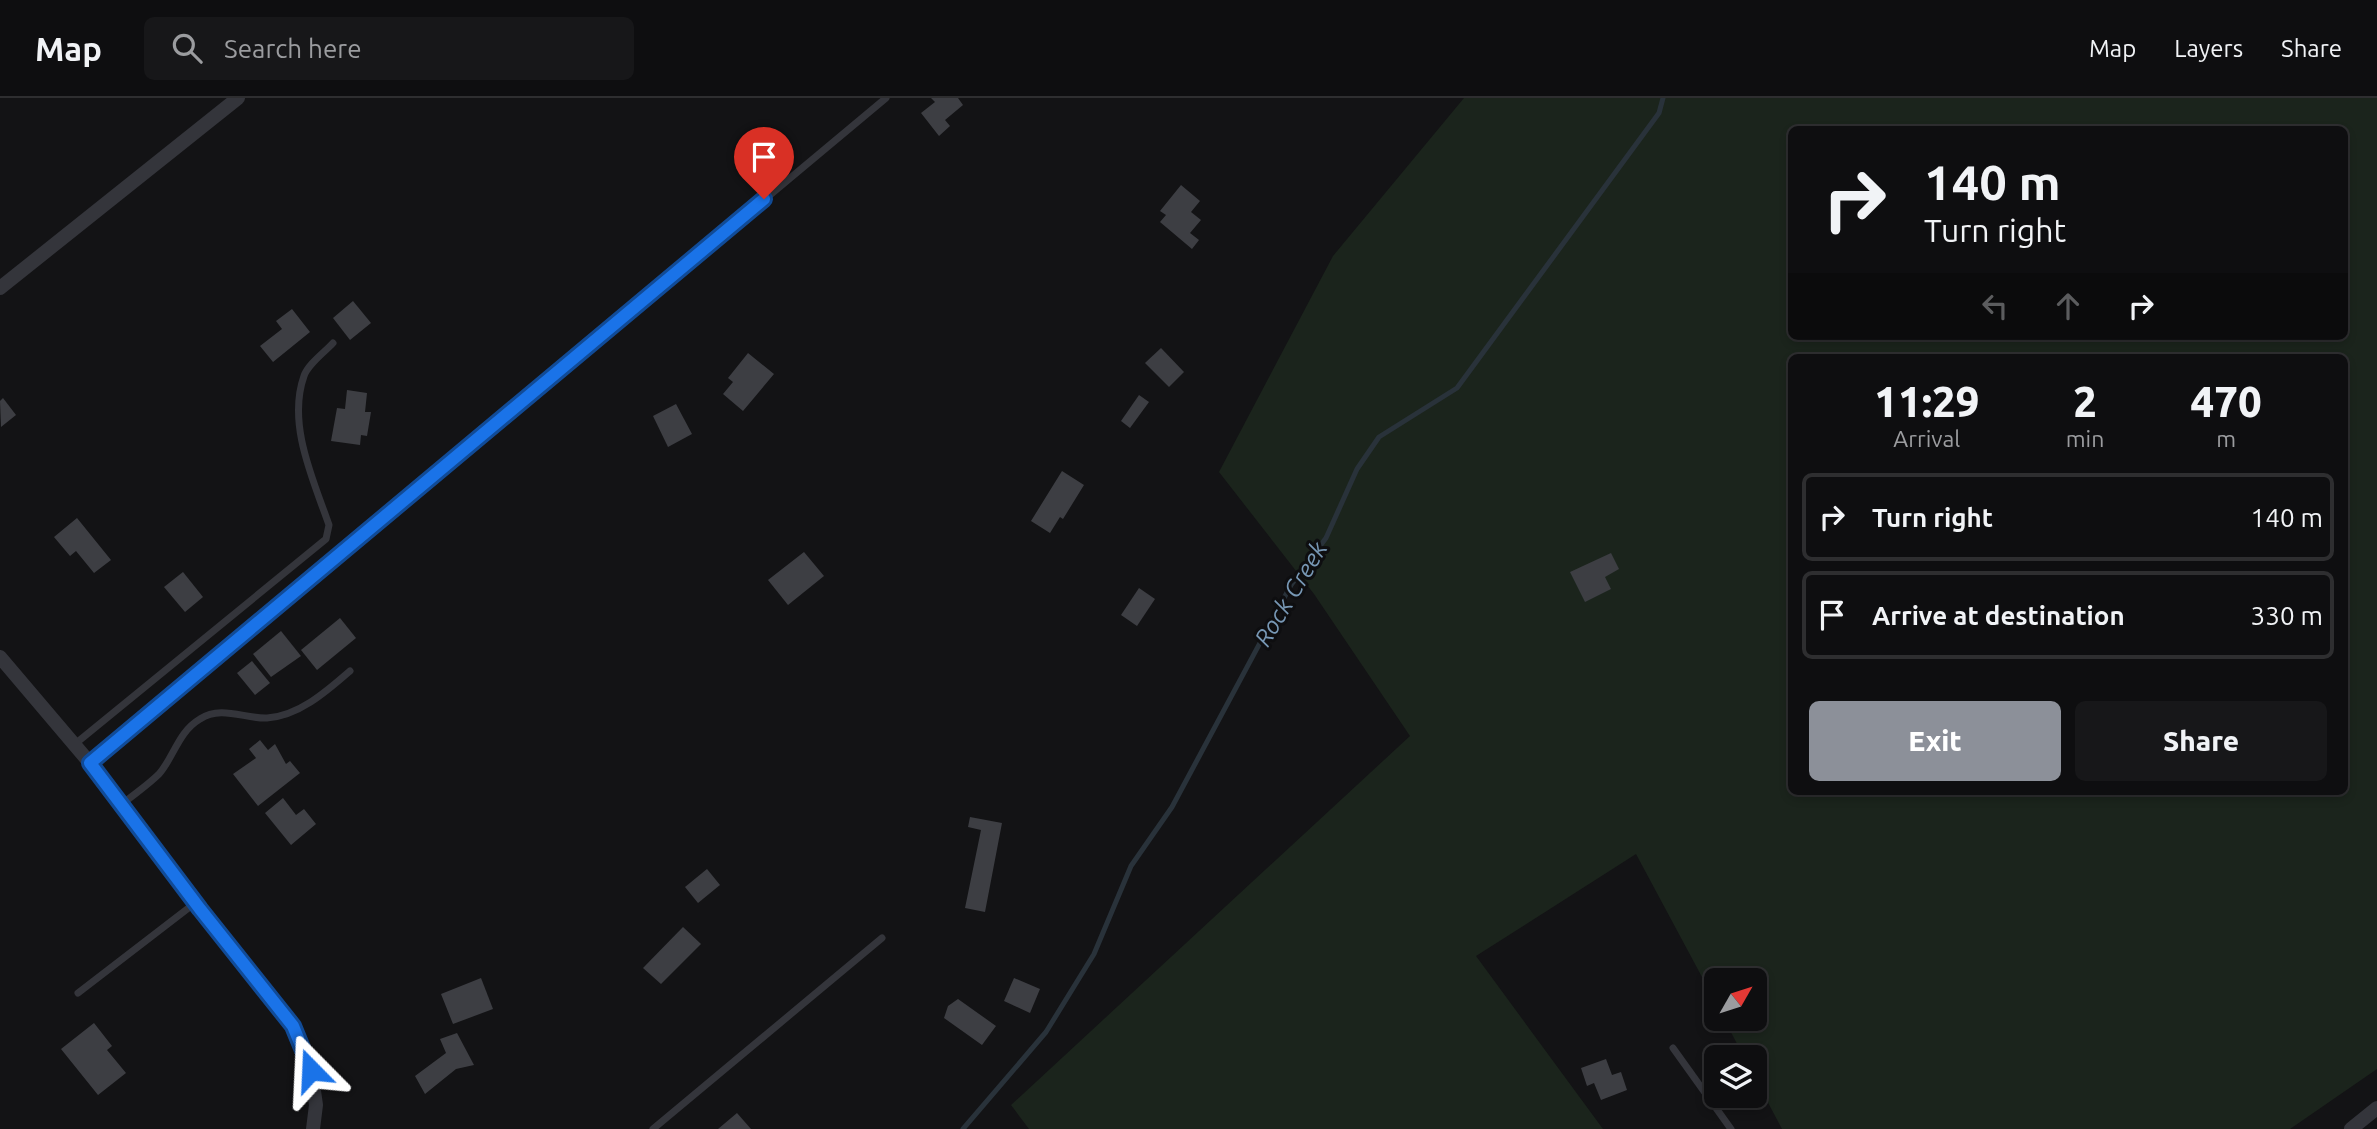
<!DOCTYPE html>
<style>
:root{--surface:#0e0e10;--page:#171719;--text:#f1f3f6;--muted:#9b9c9f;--line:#2e2e30;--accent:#8c9099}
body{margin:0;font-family:Ubuntu,sans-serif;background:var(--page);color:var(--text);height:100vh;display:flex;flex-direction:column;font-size:26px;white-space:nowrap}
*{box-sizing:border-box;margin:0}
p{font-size:23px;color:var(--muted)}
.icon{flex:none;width:38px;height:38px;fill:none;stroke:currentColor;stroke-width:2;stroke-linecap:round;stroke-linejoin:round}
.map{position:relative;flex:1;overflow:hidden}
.drawer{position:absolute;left:1788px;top:256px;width:560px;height:441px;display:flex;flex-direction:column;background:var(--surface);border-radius:10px;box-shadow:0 4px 10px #0003,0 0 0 2px var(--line)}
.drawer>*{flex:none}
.guide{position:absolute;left:1788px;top:28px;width:560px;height:214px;border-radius:10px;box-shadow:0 4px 10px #0003,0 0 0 2px var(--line);background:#0e0e10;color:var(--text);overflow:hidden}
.needle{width:46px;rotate:51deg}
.tools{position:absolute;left:1704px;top:870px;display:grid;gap:14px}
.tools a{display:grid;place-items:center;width:63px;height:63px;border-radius:10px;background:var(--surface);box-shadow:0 4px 10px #0003,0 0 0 2px var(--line);font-size:35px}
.pin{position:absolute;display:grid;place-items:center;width:60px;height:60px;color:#fff;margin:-72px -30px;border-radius:50% 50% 50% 0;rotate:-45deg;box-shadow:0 0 7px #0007}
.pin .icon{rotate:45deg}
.me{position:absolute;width:77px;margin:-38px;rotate:339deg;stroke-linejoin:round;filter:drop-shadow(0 0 5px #0008)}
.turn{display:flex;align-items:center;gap:24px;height:147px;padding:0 21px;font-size:32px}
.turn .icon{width:91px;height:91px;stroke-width:2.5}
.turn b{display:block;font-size:49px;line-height:60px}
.lanes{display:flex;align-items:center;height:66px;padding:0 21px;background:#0003;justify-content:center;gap:35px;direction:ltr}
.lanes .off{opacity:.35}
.eta{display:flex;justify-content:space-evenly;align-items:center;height:119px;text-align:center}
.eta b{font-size:42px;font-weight:800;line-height:49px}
.action{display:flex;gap:14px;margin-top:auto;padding:14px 21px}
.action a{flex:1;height:80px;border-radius:10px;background:var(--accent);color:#fff;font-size:28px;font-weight:800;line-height:80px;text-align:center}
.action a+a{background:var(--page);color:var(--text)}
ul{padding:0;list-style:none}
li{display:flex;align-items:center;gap:21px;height:88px;margin:0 14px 10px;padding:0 7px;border:4px solid var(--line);border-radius:10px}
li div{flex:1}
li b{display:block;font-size:26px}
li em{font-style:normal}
header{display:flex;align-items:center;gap:42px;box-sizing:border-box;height:98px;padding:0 35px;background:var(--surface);border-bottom:2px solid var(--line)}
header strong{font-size:33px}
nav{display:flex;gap:38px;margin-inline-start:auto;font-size:24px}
.search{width:490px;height:63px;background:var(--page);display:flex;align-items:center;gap:18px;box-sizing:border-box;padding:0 24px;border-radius:10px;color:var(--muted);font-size:26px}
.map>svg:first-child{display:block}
.green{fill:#1b241c;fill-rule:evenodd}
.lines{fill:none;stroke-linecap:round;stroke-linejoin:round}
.stream{stroke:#29323a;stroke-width:5}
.building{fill:#3d3e43}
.service{stroke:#34353b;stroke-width:7}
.minor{stroke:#34353b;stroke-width:14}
.route-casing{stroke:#114b97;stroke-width:18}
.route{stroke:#1a73e8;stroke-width:12}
.labels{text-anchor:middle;stroke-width:6;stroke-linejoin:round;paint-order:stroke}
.water-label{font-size:24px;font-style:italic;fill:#7898b5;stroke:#0e0e10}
</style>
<header>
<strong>Map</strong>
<div class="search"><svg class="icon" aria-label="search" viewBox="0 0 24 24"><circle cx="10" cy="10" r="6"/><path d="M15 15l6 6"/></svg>Search here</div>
<nav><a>Map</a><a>Layers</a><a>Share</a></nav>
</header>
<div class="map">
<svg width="2377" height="1031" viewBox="0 0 2377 1031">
<rect width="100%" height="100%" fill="#131315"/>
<path class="green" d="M1464,0H2377V971L2290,1031H1782L1755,980V959H1744L1724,921L1755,920V882H1717V907L1636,756L1476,858L1603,1031H1029L1011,1007L1410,638L1314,496L1219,374L1333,158ZM1792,32H2345V238H1792ZM1792,259H2345V693H1792Z"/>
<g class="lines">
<path class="stream" d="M963,1031L1046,934L1094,856L1131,768L1172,709L1291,487L1326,440L1357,371L1379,339L1457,290L1659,15L1663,0"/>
</g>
<g class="building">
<path d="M931,0H958L963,7L945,22L950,28L939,38L921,15L935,4Z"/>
<path d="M1181,87L1200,103L1191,114L1201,122L1190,135L1199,142L1192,151L1160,124L1166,117L1160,113Z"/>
<path d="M353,203L371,225L350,242L333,220Z"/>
<path d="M292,211L310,234L273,264L260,248L282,231L276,223Z"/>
<path d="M1161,250L1184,274L1169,289L1145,265Z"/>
<path d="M748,255L774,276L743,313L723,296L733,284L728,280Z"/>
<path d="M347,292L367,295L365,314H371L367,338L361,337L360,347L331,343L337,310L345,311Z"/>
<path d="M1139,297L1149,304L1130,330L1121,323Z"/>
<path d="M3,300L16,317L1,329L0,303Z"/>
<path d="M676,306L692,336L668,349L653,318Z"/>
<path d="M1062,373L1084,387L1063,421L1060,419L1050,435L1031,423Z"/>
<path d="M77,420L111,462L94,475L76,453L70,458L54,439Z"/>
<path d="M804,454L824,478L788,507L768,482Z"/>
<path d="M1611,455L1619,471L1605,479L1611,491L1585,504L1570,474Z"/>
<path d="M183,474L203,499L185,514L164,489Z"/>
<path d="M1139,490L1155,501L1137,528L1121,517Z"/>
<path d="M340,520L356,540L317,572L301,552Z"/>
<path d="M281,533L301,558L271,579L253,556Z"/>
<path d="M252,563L270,585L255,597L237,575Z"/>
<path d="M260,642L268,652L275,646L286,666L290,663L300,675L258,708L233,676L256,660L249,651Z"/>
<path d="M283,700L296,717L304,711L316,726L291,747L265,715Z"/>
<path d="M970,719L1002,725L985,814L965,810L981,732L968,729Z"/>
<path d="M707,771L720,787L698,805L685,789Z"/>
<path d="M683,829L701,846L661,886L643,870Z"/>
<path d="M481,880L493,911L453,926L441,896Z"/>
<path d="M1014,880L1040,891L1030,915L1004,903Z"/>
<path d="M958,901L996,928L982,947L944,920L948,908Z"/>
<path d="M94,925L112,948L107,952L126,975L98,997L61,951Z"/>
<path d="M457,935L474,967L456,971L425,996L415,978L446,955L440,941Z"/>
<path d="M1606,961L1612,977L1621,974L1627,992L1601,1002L1594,985L1587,988L1581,970Z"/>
<path d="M737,1015L751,1031H718Z"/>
</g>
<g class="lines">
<g class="service">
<path d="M75,646L326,441L329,427C313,381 287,326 304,278C308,266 325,254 333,245"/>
<path d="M90,665L886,0"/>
<path d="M121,707C133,697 148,687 159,676C174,659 178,634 200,621C221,607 245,621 267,620C299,618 327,593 350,573"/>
<path d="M78,895L195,805"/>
<path d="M1673,950L1731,1031"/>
<path d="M653,1031L882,840"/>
</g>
<g class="minor">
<path d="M0,190L238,0"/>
<path d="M0,559L90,665L200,811L293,928L311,972L316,1007L313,1031"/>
<path d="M2351,1031L2377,1010"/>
</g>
</g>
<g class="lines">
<defs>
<path id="route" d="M311,972L293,928L200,811L90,665L764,101"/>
</defs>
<use href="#route" class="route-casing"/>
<use href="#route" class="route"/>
</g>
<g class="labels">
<g class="water-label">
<text transform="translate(1291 496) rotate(-59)" y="8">Rock Creek</text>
</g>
</g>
</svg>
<div class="tools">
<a><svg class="needle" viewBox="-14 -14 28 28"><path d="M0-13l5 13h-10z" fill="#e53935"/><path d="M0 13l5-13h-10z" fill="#9b9c9f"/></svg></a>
<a><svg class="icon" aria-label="layers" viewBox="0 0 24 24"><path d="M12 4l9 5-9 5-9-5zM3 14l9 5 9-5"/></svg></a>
</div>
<div class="pin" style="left:764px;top:101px;background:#d93025"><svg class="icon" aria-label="arrive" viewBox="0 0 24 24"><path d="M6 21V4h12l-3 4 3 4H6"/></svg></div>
<svg class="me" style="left:311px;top:972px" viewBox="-20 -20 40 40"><path d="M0-17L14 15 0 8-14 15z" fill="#1a73e8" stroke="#fff" stroke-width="4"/></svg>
<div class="guide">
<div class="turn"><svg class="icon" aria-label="right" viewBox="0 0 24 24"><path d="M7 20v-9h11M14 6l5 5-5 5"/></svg><div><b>140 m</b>Turn right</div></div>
<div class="lanes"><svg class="icon off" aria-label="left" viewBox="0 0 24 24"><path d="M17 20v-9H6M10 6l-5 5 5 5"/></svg><svg class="icon off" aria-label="ahead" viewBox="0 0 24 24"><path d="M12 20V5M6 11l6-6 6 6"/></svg><svg class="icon" aria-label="right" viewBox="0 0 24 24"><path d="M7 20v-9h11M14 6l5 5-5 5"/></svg></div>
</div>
<section class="drawer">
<div class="eta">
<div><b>11:29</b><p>Arrival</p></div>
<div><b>2</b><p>min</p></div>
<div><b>470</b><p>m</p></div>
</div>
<ul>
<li><svg class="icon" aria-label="right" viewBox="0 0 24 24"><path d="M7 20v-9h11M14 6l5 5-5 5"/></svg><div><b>Turn right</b></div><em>140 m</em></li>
<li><svg class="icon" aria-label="arrive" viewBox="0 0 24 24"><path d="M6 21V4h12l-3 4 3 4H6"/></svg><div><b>Arrive at destination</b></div><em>330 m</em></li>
</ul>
<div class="action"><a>Exit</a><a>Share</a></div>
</section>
</div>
